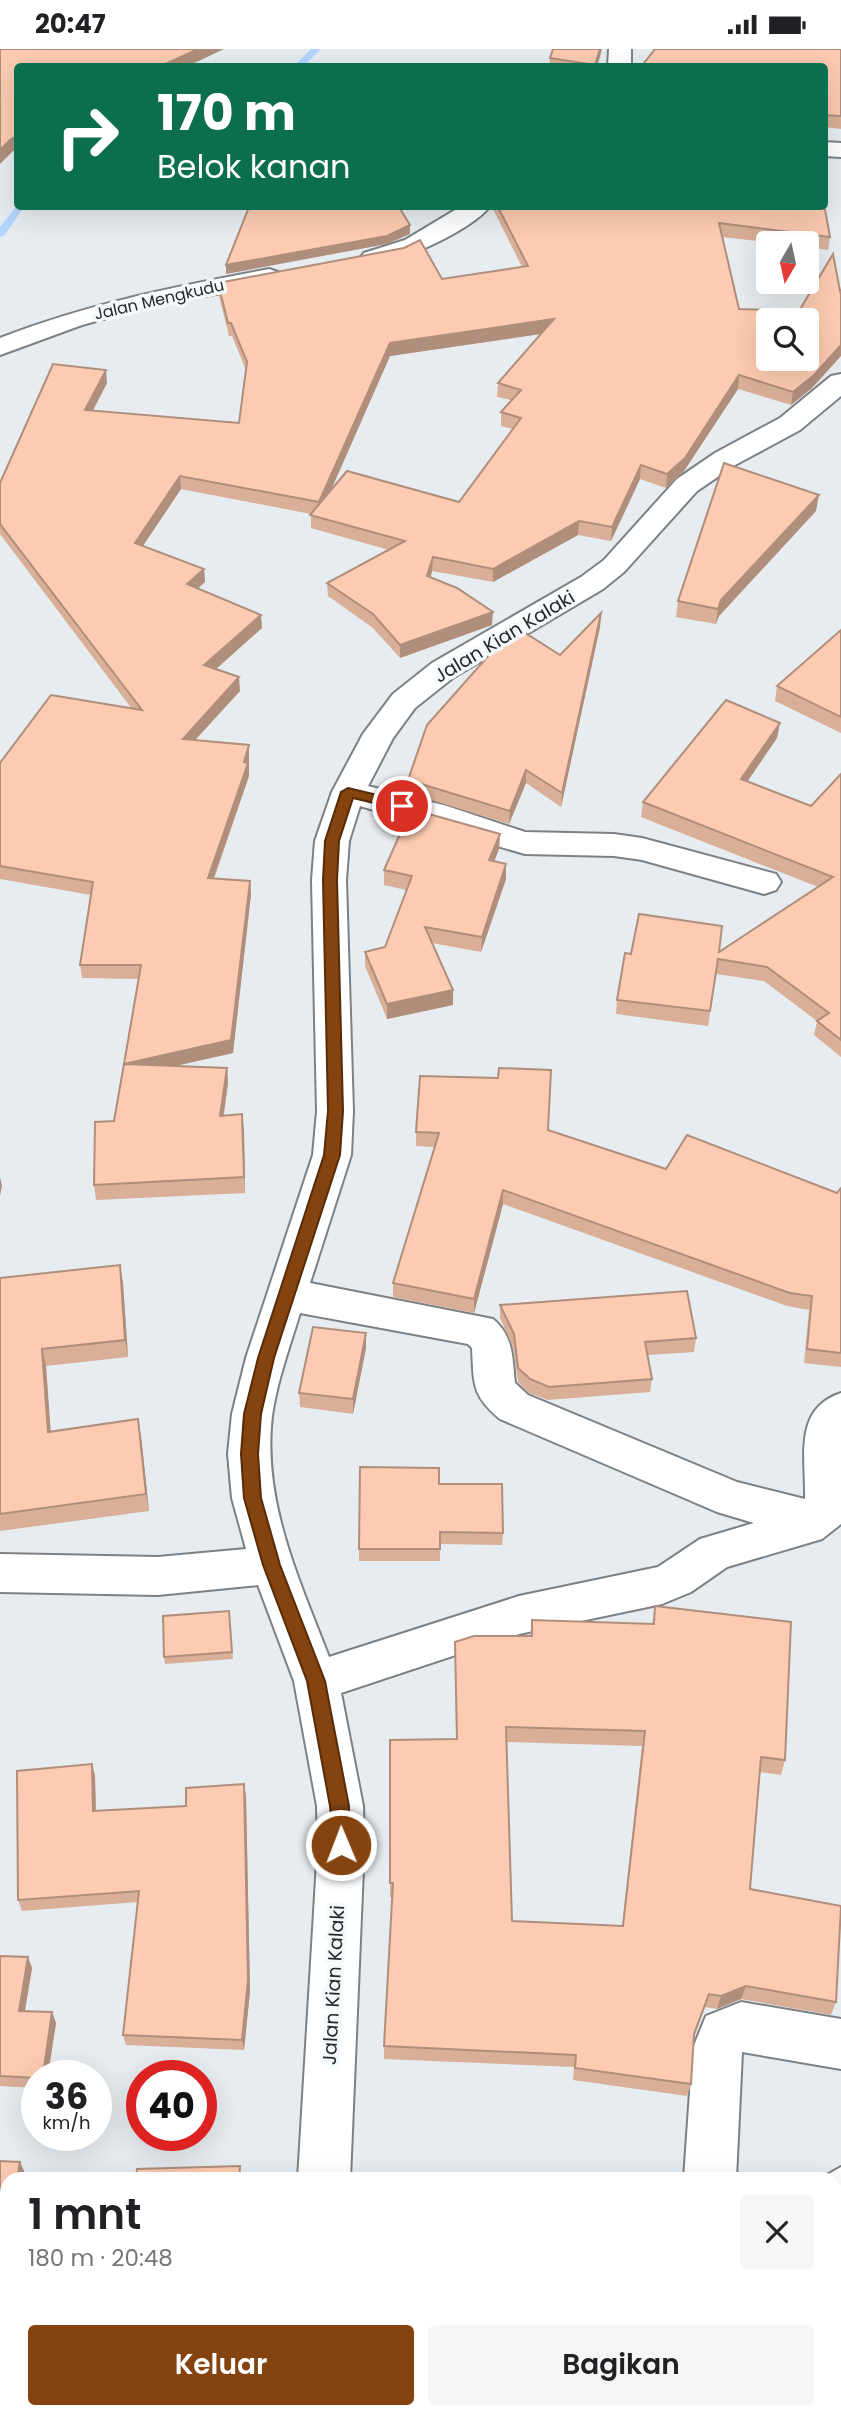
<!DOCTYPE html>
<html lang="id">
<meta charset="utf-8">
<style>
:root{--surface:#fff;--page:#f6f6f6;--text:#202124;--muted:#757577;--accent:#84430f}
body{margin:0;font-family:Poppins,sans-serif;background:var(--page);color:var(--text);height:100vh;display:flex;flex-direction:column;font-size:26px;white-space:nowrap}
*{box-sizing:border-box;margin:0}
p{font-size:23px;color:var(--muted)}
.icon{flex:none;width:38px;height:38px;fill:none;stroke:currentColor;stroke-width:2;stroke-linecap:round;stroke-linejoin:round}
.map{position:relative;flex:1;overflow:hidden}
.side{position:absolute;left:0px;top:2123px;width:842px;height:247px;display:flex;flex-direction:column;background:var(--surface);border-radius:21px 21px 0 0;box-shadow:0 7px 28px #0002}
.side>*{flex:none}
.banner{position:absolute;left:14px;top:14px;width:814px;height:147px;border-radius:7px;box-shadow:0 7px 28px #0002;background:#0b6e4f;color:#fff;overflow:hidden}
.needle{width:46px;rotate:189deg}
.tools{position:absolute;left:756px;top:182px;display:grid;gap:14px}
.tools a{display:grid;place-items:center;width:63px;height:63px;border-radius:7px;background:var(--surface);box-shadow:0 7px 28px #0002;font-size:35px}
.speed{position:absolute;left:21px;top:2011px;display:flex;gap:14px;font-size:35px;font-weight:700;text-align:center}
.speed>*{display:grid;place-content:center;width:91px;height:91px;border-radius:50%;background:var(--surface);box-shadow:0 7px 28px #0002;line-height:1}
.speed small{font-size:18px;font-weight:400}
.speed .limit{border:10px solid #d22;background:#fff;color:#111}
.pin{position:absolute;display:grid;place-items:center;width:60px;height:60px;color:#fff;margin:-30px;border:4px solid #fff;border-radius:50%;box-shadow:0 2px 7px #0007}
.me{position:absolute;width:77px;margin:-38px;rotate:359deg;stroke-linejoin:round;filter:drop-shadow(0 0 5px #0008)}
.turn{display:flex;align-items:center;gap:24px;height:147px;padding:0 28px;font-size:32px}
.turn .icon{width:91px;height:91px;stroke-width:2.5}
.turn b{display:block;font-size:49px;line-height:60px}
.round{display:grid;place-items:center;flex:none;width:74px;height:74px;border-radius:7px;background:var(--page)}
.headline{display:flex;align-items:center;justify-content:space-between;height:119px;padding:0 28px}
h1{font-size:42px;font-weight:600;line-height:52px}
.cta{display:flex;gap:14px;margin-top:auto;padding:14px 28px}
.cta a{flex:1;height:80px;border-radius:7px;background:var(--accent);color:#fff;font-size:28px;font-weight:600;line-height:80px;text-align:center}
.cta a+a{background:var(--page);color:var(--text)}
.status{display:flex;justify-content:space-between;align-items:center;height:49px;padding:0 35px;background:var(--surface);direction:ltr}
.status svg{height:19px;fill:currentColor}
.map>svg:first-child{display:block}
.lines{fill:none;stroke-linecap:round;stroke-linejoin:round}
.stream{fill:#b2d6fd;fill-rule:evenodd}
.minor-casing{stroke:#7c8185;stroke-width:4}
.minor{fill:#fff;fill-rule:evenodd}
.wall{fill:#d9af98;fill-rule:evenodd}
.shaded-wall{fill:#b08e7c}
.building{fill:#fccbb1;stroke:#b08e7c;stroke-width:2;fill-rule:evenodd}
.route{fill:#84430f;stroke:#562c0a;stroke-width:2}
.labels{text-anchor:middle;stroke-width:7;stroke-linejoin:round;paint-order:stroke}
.far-street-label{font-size:16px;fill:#262829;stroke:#f3f9fd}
.street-label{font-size:19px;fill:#262829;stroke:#f3f9fd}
</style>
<div class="status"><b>20:47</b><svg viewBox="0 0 49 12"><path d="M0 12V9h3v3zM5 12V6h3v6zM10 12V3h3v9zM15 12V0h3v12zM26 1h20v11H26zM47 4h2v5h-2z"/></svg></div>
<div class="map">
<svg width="841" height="2368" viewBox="0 0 841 2368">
<rect width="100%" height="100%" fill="#e6ecf0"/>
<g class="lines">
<g class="stream">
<path d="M311,0H321L303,18H293Z"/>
<path d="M18,155V158H24L4,187L0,188V178Z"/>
</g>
<defs>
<g id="minor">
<path d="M609,0H631V18H608Z"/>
<path d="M824,93L841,94V108L824,107Z"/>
<path d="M460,158H489C475,179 389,221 364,214L360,209L364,204L405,191Z"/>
<path d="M269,220L278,223L282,228L278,233L139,260L82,276L0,306V289C90,254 174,238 269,220Z"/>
<path d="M841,325V347L800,381L735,416L697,442L624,523L603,540L454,628L415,659L393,689L368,737L447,757L525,783L614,785L642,789L776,825L781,833L776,841L764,845L642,811L614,807L525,805L360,757L349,792L346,831L353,1062L351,1106L310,1234L493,1270C514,1288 512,1308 515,1334L528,1346L737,1433L805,1450C806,1408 793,1360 841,1344V1475L822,1490L727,1518L691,1543L662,1555L519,1585L341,1644L363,1757L364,1796L350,2130H298L318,1796L317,1757L294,1632L258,1536L158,1546L0,1543V1505L158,1508L246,1500L232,1449L228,1405L232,1365L246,1309L313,1106L317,1062L312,831L315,792L332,743L363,685L393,645L432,614L581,528L604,511L677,430L715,404L780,369L831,327ZM300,1264L468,1295L472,1299C474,1334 471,1346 500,1370L717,1463L754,1474L700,1490L658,1518L519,1547L329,1608C299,1530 262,1452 272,1367C277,1332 290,1297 300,1264Z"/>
<path d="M741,1953L841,1970V2020L742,2003L736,2130H684L693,1999L706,1967Z"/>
<path d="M841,2118V2175L835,2178V2130H820Z"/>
<rect x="291" y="2362" width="54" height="6"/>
</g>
</defs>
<use href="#minor" class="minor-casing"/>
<use href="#minor" class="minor"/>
</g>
<g class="wall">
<path d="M553,0H602L597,18H549L550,9Z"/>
<path d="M841,0V80L824,78V18Z"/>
<path d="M492,158H824L830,188L828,201L807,198V194H775L722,188L739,260L812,339L791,356L738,340L684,422L666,439L640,430L611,492L578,486L493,533L432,522L431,528L492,576L400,609L373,579L328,547L327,534L389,501L311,479V465L181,440L143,497L204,520L205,533L198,539L262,579L215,620L240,642L195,691L249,696V727L214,830L250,832L251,845L233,1004L175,1017L227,1019L228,1034L224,1066L244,1081L245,1144L96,1151L94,1136L114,1072L139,930L82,929L80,916L91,846L0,830V714L132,660L0,485V434L107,334L93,362L239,374L246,321L232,287H229L219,247L218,234L442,230L522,218ZM541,285L498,334L497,348L511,351L501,363V377L513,380L459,453L331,441L390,307Z"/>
<path d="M816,462L719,567L716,575L676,568L678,552Z"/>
<path d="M601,564L600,578L561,758L526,734L509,775L408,744V731L560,606Z"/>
<path d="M841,581V684L775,652L777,637Z"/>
<path d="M777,689L747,732L811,757L841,725V1008L814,986L817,972L764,932L716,925L708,977L616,965L617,951L631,905L719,903L818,838L641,768L643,753Z"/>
<path d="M500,785L499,800L494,812L506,815V830L481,903L432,894L453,941V956L387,970L365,917V903L385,898L406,841L384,836V821Z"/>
<path d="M548,1081L666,1120L837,1144L841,1139V1318L804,1314L809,1261L787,1257L503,1155L474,1264L393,1248V1234L434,1098L416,1097V1083Z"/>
<path d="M120,1216L123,1234L128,1308L46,1317L50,1382L141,1387L149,1462L0,1482V1229Z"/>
<path d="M500,1256L696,1289L694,1303L647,1306L652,1330L650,1343L548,1351L529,1344L518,1333L513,1298L500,1269Z"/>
<path d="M366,1284V1299L353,1365L300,1358L299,1344Z"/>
<path d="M439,1435L503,1484L502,1496L440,1495V1512H359V1500Z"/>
<path d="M655,1557L785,1711L781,1726L760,1723L750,1840L836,1953L831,1966L741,1950L717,1960L705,1958L694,1989L691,2035L687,2047L573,2031L574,2018L384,2010V1997L392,1848H390V1834L456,1690L455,1593L530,1587L532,1571L652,1575ZM507,1693L642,1697L622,1877L512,1872Z"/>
<path d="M229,1562L233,1610L165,1615L164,1608Z"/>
<path d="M92,1715L95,1727L96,1762L186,1757L246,1747L250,1942L244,2001L126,1996L123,1986L138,1853L22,1862L18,1851Z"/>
<path d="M0,1907L32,1919L25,1962L52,1963L56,1974L48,2026H37V2039L0,2037Z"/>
</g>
<g class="shaded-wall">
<path d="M198,0H224L186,18H159Z"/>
<path d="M600,0H602L597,18H595Z"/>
<path d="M18,87V100L13,102L0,115V101L11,90Z"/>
<path d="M410,176V185L387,195L226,225V216Z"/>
<path d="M554,270V283L390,307L320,466L319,453L390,294Z"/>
<path d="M841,296V307L812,339L791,356L793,343Z"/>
<path d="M106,321L107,334L86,374L85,361Z"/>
<path d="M739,326L738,340L684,422L666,439L667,425Z"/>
<path d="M641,416L640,430L611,492L612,478Z"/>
<path d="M180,427L181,440L136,507L135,494Z"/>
<path d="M819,446L816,462L719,567L716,575L718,560L721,551Z"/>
<path d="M579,472L578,486L493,533V520Z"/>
<path d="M433,508L432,522L427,540V527Z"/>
<path d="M204,520L205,533L188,548L187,535Z"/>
<path d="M493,563L492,576L400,609V596Z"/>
<path d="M601,564L600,578L561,758L562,744Z"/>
<path d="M261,566L262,579L205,630L204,616Z"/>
<path d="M239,628L240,642L184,703L183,690Z"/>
<path d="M780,674L777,689L739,745L741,730Z"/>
<path d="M249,696V727L209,842L208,829Z"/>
<path d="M526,721V734L509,775L510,762Z"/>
<path d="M500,785L499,800L489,826V811Z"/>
<path d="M506,815V830L481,903L482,888Z"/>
<path d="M250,832L251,845L233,1004L126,1028L124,1015Z"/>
<path d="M453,941V956L387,970V955Z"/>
<path d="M227,1019L228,1034L221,1082L220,1067Z"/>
<path d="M242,1065L244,1081L245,1144L244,1128Z"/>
<path d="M0,1128L2,1137L0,1147Z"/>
<path d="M503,1141V1155L474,1264V1250Z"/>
<path d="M120,1216L123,1234L128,1308L125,1291Z"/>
<path d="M366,1284V1299L353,1365V1350Z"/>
<path d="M42,1300L46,1317L52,1400L48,1383Z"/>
<path d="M138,1370L141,1387L149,1462L146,1445Z"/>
<path d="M92,1715L95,1727L96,1774L93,1762Z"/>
<path d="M244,1735L246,1747L250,1942L244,2001L242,1991Z"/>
<path d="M28,1908L32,1919L23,1973L19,1962Z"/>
<path d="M746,1937L741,1950L717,1960L721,1947Z"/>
<path d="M52,1963L56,1974L48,2026H43Z"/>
<path d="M20,2113L24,2122L23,2130H17Z"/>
<path d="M7,2176V2205L0,2239V2210Z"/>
</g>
<g class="building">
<path d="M0,0H198L159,18H132L127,15L123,18H18V87L11,90L0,101Z"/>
<path d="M553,0H600L595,16L550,9Z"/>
<path d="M655,0H841V67L824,66V18H641Z"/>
<path d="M824,155L830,188L719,174L739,260L799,262L833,205L840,242L841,240V296L814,326L793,343L739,326L685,409L667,425L641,416L612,478L579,472L493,520L433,508L427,527L457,539L493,563L400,596L373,565L327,534L405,492L310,466L347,422L459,453L521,369L501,363L521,341L498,334L554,270L390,294L319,453L180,427L135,494L204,520L187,535L261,566L204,616L239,628L183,690L249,696L244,713L248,714L208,829L250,832L231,991L124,1015L141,916H80L93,833L0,817V714L51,646L142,661L0,475V434L53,315L106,321L85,361L239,374L247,313L231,274H228L218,234L404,199L420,191L442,230L528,217L498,158H664L684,160L685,158H824ZM768,271H807V310H768Z"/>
<path d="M249,158H399L410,176L387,187L226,216Z"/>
<path d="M724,414L819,446L721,551L718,560L678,552Z"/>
<path d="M601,564L562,744L526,721L510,762L408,731L427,676L505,588L519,580L560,606Z"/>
<path d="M841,581V668L777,637Z"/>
<path d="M726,651L780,674L741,730L811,757L841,725V991L817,972L829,964L767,918L718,910L710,962L617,951L625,904L631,905L639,865L722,877L719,903L833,828L643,753Z"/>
<path d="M411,760L500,785L489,811L506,815L482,888L425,878L453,941L387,955L365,903L385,898L412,827L384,821Z"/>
<path d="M124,1015L227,1019L220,1067L242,1065L244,1128L94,1136L95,1073L114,1072Z"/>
<path d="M499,1019L551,1021L548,1081L666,1120L687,1086L837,1144L841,1139V1304L807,1300L812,1247L790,1244L503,1141L474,1250L393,1234L439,1084L416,1083L420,1027L498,1029Z"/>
<path d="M120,1216L125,1291L42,1300L48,1383L138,1370L146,1445L0,1465V1229Z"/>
<path d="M687,1242L696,1289L645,1293L652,1330L549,1338L530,1330L518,1319L514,1285L500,1256Z"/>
<path d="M313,1278L366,1284L353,1350L299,1344Z"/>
<path d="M360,1418L439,1419V1435H502L503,1484L440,1483V1500H359Z"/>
<path d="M655,1557L791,1573L785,1711L761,1708L750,1840L841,1857L836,1953L746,1937L721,1947L709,1945L694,1985L691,2035L575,2019L576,2006L384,1997L393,1834H390V1691L457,1690L455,1593L474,1587H532V1571L654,1575ZM506,1678L645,1682L623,1877L512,1872Z"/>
<path d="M229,1562L232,1603L164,1608L163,1567Z"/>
<path d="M92,1715L93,1762L186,1757V1739L244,1735L248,1931L242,1991L123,1986L139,1842L18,1851L17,1722Z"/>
<path d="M0,1907L28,1908L19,1962L52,1963L43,2026H37V2029L0,2027Z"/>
<path d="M0,2112L20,2113L17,2130H7V2176L0,2210Z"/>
<path d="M240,2117L239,2130H136L137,2120Z"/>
<path d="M153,2362H240V2367L153,2368Z"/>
</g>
<path class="route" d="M348,739L407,753L409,757L402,761L353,749L339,792L337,831L343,1062L340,1106L274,1309L261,1365L258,1405L261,1449L280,1516L325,1632L349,1757L350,1796L347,1802L341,1805L334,1802L330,1757L307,1632L263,1516L244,1449L241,1405L244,1365L258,1309L324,1106L328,1062L323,831L325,792L341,743Z"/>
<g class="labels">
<g class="far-street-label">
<text transform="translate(159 250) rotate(-13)" y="6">Jalan Mengkudu</text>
</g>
<g class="street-label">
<text transform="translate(504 587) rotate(-31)" y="7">Jalan Kian Kalaki</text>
<text transform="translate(333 1936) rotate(-87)" y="7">Jalan Kian Kalaki</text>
</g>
</g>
</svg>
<div class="tools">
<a><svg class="needle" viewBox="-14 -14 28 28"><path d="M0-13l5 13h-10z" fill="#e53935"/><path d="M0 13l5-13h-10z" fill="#757577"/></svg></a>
<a><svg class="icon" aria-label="search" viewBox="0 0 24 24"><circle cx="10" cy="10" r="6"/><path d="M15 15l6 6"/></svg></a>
</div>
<div class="speed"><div>36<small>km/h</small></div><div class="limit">40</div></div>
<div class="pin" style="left:402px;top:757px;background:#d93025"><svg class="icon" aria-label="arrive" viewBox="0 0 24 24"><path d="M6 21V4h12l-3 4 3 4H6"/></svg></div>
<svg class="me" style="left:341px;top:1796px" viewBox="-20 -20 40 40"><circle r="17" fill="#84430f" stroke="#fff" stroke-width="3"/><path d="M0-11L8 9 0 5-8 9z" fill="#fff"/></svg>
<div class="banner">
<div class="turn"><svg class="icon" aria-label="right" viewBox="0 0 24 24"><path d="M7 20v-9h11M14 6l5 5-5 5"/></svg><div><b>170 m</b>Belok kanan</div></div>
</div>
<section class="side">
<div class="headline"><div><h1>1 mnt</h1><p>180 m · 20:48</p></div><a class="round"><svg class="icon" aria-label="close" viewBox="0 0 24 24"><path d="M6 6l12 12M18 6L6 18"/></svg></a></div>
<div class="cta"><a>Keluar</a><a>Bagikan</a></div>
</section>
</div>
